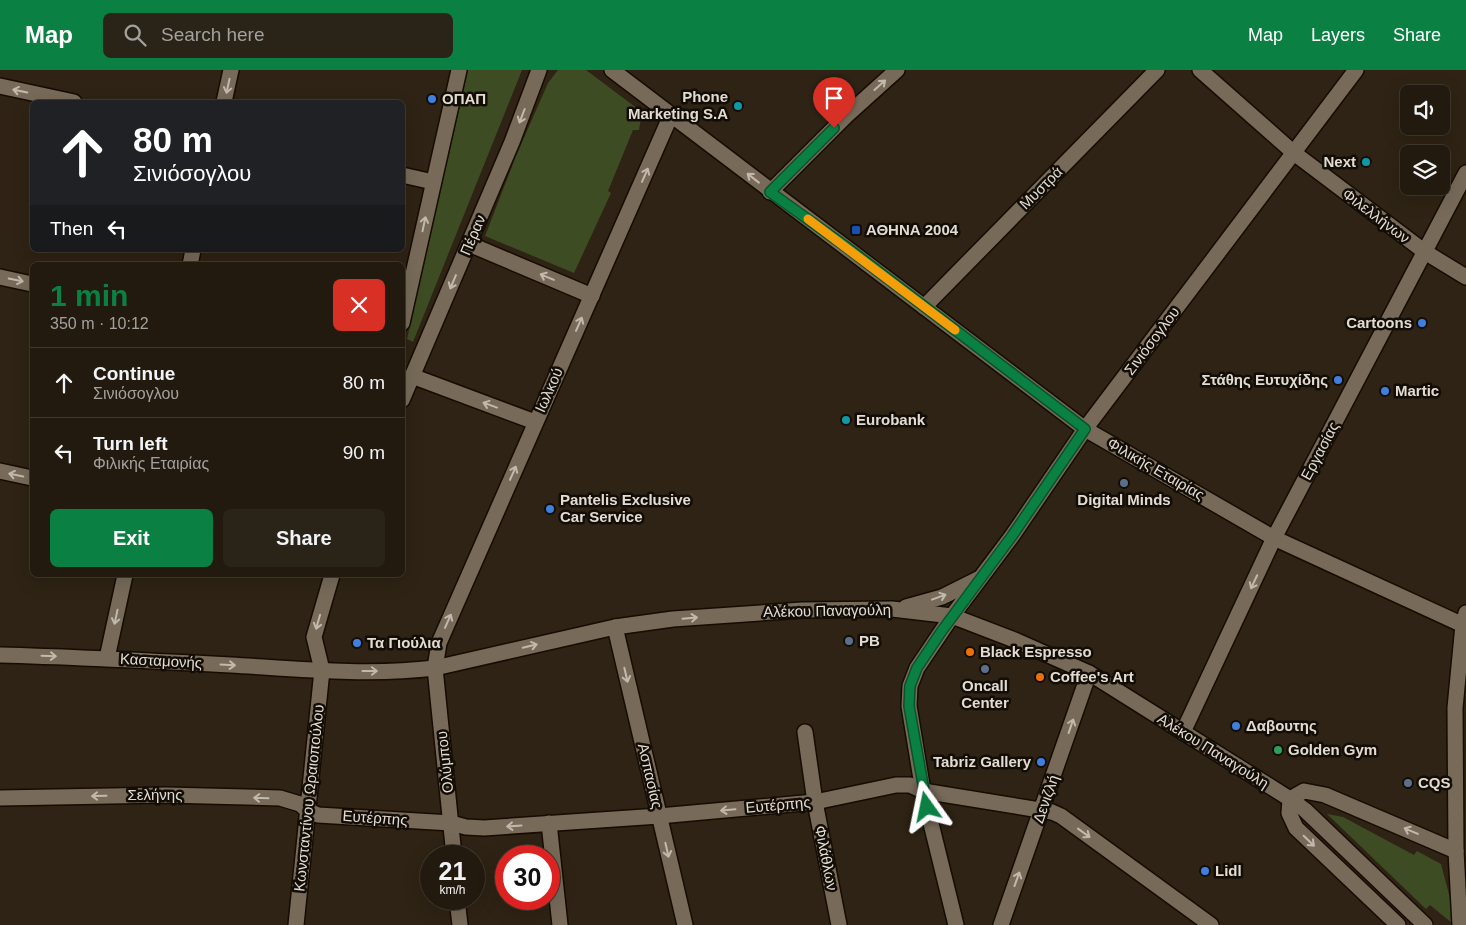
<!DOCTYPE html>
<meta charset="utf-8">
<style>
:root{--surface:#221a0f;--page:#2a2318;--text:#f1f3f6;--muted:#a2a19e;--line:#3f382f;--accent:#0b8043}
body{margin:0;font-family:Helvetica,sans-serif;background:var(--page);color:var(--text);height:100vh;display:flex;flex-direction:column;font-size:19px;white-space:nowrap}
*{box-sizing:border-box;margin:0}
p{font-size:16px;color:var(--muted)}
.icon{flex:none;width:28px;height:28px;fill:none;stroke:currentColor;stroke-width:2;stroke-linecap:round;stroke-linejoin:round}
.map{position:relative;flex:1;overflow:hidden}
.panel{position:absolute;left:30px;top:192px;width:375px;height:315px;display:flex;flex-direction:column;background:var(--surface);border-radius:8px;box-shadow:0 5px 20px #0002,0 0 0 1px var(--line)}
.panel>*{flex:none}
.guide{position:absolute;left:30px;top:30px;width:375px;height:152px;border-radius:8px;box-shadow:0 5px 20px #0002,0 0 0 1px var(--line);background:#202124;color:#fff;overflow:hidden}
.buttons{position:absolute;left:1400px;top:15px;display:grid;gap:10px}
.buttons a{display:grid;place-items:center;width:50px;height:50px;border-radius:8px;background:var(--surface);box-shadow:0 5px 20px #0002,0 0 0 1px var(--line);font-size:25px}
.speed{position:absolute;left:420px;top:775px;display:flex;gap:10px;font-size:25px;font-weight:700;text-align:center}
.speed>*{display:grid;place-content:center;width:65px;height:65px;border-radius:50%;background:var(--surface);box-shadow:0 5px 20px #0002,0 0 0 1px var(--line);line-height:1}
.speed small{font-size:12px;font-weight:400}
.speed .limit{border:8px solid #d22;background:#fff;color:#111}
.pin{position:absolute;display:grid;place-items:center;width:42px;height:42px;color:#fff;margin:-51px -21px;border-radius:50% 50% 50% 0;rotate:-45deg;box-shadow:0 0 5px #0007}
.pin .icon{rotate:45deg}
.me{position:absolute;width:55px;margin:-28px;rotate:348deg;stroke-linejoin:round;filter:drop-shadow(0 0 4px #0008)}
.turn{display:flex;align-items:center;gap:18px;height:105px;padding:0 20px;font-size:22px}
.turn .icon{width:65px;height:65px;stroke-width:2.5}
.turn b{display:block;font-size:35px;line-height:42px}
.then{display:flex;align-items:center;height:48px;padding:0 20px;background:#0003;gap:10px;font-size:19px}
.round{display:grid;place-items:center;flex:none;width:52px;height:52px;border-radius:8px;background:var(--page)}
.summary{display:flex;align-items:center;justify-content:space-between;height:85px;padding:0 20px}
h1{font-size:30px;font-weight:600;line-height:38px;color:var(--accent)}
.cta{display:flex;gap:10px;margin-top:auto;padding:10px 20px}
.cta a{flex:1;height:58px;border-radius:8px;background:var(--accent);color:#fff;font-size:20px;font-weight:600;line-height:58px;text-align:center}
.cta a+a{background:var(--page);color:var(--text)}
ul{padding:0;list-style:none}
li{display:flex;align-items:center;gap:15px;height:70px;padding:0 20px;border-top:1px solid var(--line)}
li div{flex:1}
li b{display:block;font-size:19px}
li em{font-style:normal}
header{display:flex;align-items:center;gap:30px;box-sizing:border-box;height:70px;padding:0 25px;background:var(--accent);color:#fff}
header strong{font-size:24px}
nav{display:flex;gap:28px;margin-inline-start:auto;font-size:18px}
.search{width:350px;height:45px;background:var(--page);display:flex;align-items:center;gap:12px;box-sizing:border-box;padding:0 18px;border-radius:8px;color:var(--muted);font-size:19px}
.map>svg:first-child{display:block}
.green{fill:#3e4c24}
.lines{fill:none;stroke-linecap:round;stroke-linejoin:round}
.minor-casing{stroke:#160c01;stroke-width:18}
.tertiary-casing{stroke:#160c01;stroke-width:18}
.minor{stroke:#776a59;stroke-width:15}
.tertiary{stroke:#776a59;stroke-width:15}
.oneway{stroke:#c2b9ad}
.route-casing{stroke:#07532c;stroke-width:12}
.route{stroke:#0b8043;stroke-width:9}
.slow{stroke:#f59e0b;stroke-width:9}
.shop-dot{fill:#3f7fe0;stroke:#120d07;stroke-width:2}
.culture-dot{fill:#0f9aa8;stroke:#120d07;stroke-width:2}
.transit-dot{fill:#1a4fb4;stroke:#120d07;stroke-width:2}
.service-dot{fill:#5c6f8a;stroke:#120d07;stroke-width:2}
.food-dot{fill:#e8710a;stroke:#120d07;stroke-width:2}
.leisure-dot{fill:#2e9e5b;stroke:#120d07;stroke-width:2}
.labels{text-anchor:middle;stroke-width:5;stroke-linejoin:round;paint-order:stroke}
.poi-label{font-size:15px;font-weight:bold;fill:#e2dbd1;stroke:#120d07;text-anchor:start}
.street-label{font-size:15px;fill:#e2dbd1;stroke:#120d07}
</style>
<header>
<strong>Map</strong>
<div class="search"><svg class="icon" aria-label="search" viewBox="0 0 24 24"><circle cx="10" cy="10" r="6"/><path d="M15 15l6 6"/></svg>Search here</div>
<nav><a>Map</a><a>Layers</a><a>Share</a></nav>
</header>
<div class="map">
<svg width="1466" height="855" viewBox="0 0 1466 855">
<rect width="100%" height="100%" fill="#2e2314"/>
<g class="green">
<path d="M468,0H522L413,272L407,269Z"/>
<path d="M558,0H586L642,42L639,60H633L608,121L611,123L574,203L485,166L516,86L548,13Z"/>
<path d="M1327,744L1343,747L1414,785L1417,781L1441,794L1456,851L1452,853L1430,835L1426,839Z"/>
</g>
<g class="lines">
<defs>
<g id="minor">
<path d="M1200,0L1294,83L1425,182L1466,207"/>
<path d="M1356,0L1085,359L1274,468L1463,555"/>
<path d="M0,16L74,32"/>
<path d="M224,32L231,0"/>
<path d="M402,105L433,112"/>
<path d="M770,122L846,46L897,0"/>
<path d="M469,174L592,226"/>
<path d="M190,195L193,180"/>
<path d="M0,207L32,214"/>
<path d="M924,237L1157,0"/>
<path d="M402,253L459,0"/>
<path d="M412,306L535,352"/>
<path d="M402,330L512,72L539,0"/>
<path d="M0,401L32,408"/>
<path d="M952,546L917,598L910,616L909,636L923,721L956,855"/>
<path d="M615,557L685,855"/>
<path d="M107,588L125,505"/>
<path d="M805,662L815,732L839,855"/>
<path d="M1183,662L1274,468L1466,103"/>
<path d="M0,728L166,725L280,728L300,734L307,740L318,745L451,753L466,757L484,758L659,746L815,732L896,715H910L923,721L1052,742L1061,746L1211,855"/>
<path d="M549,753L560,855"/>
<path d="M454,786L435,598L439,573L671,45"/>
<path d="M457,829L460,855"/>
<path d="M296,855L322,600L314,567L332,505"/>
<path d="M1001,855L1089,603"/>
<path d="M1398,855L1296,758L1289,743L1290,729L1304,721L1325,725L1456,781"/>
<path d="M1460,855L1456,781L1455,638L1463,555L1466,543"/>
</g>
<g id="tertiary">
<path d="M612,0C769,120 928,239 1085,359L1012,466L952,546"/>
<path d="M906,537L942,527L978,509"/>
<path d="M0,585C77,587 154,591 231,595C298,599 367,606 435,598L615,557L673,549L802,540L892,539L952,546L1017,571L1089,603L1290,729L1305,740L1425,855"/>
</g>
</defs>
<use href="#minor" class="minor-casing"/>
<use href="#tertiary" class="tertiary-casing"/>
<use href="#minor" class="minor"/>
<use href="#tertiary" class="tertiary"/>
</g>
<defs><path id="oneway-shaft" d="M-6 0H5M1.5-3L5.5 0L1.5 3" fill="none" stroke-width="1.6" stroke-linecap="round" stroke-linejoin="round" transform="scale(1.25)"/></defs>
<g class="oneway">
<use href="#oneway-shaft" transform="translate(880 15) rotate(-42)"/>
<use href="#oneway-shaft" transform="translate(228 16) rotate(102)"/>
<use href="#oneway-shaft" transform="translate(20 21) rotate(-168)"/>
<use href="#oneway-shaft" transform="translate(522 46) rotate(111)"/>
<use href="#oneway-shaft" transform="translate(645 105) rotate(-66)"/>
<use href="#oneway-shaft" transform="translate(753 108) rotate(-142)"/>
<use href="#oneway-shaft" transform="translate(424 154) rotate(-78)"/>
<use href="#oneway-shaft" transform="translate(547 207) rotate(-157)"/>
<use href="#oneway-shaft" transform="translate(16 210) rotate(12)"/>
<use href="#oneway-shaft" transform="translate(453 212) rotate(113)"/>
<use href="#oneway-shaft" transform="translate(579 254) rotate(-66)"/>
<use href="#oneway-shaft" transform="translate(490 335) rotate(-160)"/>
<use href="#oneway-shaft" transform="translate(513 403) rotate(-66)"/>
<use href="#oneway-shaft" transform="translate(16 405) rotate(-168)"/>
<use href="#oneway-shaft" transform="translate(1254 512) rotate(115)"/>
<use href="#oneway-shaft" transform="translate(939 527) rotate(-20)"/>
<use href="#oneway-shaft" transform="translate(116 547) rotate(102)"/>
<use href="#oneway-shaft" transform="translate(690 548) rotate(-5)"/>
<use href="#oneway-shaft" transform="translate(448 551) rotate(-66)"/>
<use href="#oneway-shaft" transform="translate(318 552) rotate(106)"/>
<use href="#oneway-shaft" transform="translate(530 576) rotate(-13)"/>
<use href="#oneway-shaft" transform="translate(49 586) rotate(2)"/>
<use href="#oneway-shaft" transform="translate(228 595) rotate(3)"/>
<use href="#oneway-shaft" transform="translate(370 601)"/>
<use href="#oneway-shaft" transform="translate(626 605) rotate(77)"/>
<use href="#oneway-shaft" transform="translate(1071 656) rotate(-71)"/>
<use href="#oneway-shaft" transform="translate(99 726) rotate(179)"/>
<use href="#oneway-shaft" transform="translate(261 728) rotate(-178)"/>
<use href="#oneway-shaft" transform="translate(728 740) rotate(175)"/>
<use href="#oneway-shaft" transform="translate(514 756) rotate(176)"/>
<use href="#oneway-shaft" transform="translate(1411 761) rotate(-157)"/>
<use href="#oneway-shaft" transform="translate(1084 763) rotate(36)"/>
<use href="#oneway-shaft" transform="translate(1309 771) rotate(44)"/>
<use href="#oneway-shaft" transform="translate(667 780) rotate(77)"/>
<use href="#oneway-shaft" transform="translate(1017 809) rotate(-70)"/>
</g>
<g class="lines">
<defs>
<path id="route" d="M834,58L770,122L845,176L1085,359L1012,466L941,562L917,598L910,616L909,636L927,737"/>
</defs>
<use href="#route" class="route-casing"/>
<use href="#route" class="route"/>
<path class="slow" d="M808,149L955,260"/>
</g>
<g class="shop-dot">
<circle cx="432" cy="29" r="5"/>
<circle cx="1422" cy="253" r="5"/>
<circle cx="1338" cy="310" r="5"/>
<circle cx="1385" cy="321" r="5"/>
<circle cx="550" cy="439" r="5"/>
<circle cx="357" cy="573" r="5"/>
<circle cx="1236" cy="656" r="5"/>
<circle cx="1041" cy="692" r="5"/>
<circle cx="1205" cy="801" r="5"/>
</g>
<g class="culture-dot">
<circle cx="738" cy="36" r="5"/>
<circle cx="1366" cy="92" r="5"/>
<circle cx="846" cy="350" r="5"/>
</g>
<rect class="transit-dot" x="851" y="155" width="10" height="10" rx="2.5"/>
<g class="service-dot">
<circle cx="1124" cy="413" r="5"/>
<circle cx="849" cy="571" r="5"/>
<circle cx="985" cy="599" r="5"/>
<circle cx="1408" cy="713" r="5"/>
</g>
<g class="food-dot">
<circle cx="970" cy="582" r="5"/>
<circle cx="1040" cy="607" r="5"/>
</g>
<circle class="leisure-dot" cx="1278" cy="680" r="5"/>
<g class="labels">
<g class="poi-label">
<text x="728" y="32" text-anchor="end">Phone<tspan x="728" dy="17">Marketing S.A</tspan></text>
<text x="442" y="34">ΟΠΑΠ</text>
<text x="1356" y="97" text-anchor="end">Next</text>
<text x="866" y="165">ΑΘΗΝΑ 2004</text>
<text x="1412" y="258" text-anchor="end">Cartoons</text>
<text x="1328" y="315" text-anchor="end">Στάθης Ευτυχίδης</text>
<text x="1395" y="326">Martic</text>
<text x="856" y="355">Eurobank</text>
<text x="560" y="435">Pantelis Exclusive<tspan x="560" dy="17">Car Service</tspan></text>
<text x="1124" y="435" text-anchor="middle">Digital Minds</text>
<text x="859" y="576">PB</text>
<text x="367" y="578">Τα Γιούλια</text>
<text x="980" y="587">Black Espresso</text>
<text x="1050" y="612">Coffee's Art</text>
<text x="985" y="621" text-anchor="middle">Oncall<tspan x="985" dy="17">Center</tspan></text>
<text x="1246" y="661">Δαβουτης</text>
<text x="1288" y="685">Golden Gym</text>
<text x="1031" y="697" text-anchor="end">Tabriz Gallery</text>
<text x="1418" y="718">CQS</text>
<text x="1215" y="806">Lidl</text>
</g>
<g class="street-label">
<text transform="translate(1041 118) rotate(-45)" y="5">Μυστρά</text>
<text transform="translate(1376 146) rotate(37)" y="5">Φιλελλήνων</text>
<text transform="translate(473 165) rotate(-67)" y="5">Πέραν</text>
<text transform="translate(1152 271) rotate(-53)" y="5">Σινιόσογλου</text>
<text transform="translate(549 320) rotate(-66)" y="5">Ιωλκού</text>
<text transform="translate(1320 381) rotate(-62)" y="5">Εργασίας</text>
<text transform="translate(1156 399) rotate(30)" y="5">Φιλικής Εταιρίας</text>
<text transform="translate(827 541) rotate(-1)" y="5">Αλέκου Παναγούλη</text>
<text transform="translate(161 591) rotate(3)" y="5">Κασταμονής</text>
<text transform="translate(1213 681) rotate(32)" y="5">Αλέκου Παναγούλη</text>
<text transform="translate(445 692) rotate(-96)" y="5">Ολύμπου</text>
<text transform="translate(650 706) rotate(77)" y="5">Ασπασίας</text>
<text x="155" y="730">Σελήνης</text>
<text transform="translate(309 728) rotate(-84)" y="5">Κωνσταντίνου Ωραιοπούλου</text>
<text transform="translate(1046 729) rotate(-71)" y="5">Δενιζλή</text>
<text transform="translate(778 735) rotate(-5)" y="5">Ευτέρπης</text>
<text transform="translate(375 748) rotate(4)" y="5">Ευτέρπης</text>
<text transform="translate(826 788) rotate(79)" y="5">Φιλάθλων</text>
</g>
</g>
</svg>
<div class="buttons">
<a><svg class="icon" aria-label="sound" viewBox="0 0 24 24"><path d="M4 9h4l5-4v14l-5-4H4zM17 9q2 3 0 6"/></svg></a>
<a><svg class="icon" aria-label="layers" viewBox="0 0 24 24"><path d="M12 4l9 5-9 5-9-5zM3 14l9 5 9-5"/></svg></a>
</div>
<div class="speed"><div>21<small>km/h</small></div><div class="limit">30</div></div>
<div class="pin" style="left:834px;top:58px;background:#d93025"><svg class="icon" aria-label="arrive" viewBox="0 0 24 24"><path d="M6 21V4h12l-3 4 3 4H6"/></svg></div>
<svg class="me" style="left:927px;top:737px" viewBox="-20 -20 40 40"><path d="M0-17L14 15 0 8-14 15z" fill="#0b8043" stroke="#fff" stroke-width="4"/></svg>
<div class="guide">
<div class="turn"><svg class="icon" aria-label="ahead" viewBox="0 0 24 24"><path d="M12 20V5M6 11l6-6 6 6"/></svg><div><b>80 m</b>Σινιόσογλου</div></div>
<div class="then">Then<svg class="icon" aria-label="left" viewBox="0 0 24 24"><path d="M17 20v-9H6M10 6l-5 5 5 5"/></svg></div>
</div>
<section class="panel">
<div class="summary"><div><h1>1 min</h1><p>350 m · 10:12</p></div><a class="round" style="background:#d93025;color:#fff"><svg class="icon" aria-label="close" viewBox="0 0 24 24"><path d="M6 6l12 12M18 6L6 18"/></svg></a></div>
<ul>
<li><svg class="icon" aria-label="ahead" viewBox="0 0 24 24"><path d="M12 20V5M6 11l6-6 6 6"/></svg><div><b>Continue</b><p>Σινιόσογλου</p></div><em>80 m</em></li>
<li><svg class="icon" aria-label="left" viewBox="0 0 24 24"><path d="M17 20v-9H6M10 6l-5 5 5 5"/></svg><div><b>Turn left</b><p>Φιλικής Εταιρίας</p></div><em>90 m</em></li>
</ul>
<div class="cta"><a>Exit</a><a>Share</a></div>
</section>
</div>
